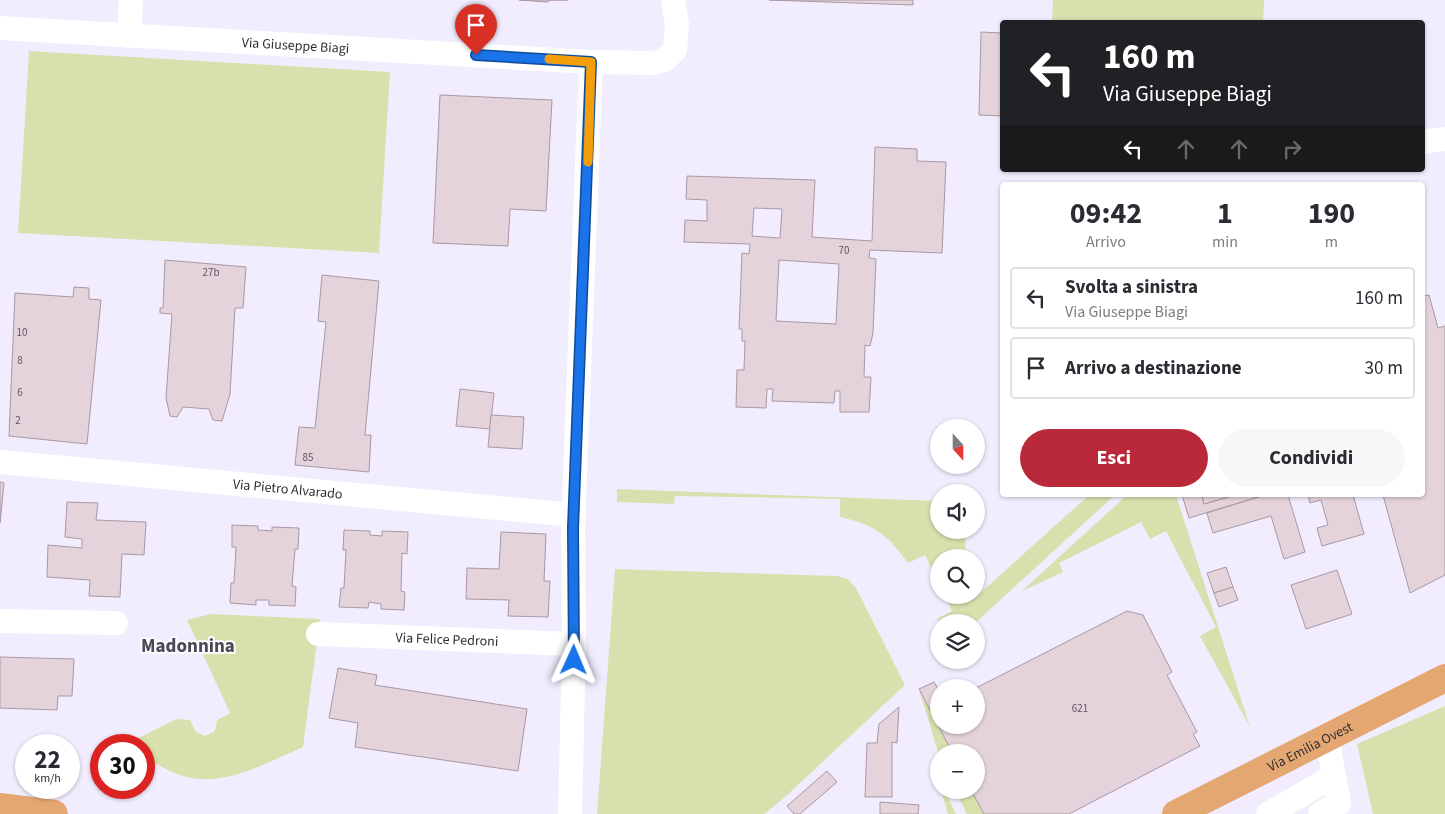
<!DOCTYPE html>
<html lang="it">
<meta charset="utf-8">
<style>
:root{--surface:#fff;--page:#f7f7f7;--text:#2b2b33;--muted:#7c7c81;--line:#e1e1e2;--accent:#ba2939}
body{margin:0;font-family:"Source Sans 3",sans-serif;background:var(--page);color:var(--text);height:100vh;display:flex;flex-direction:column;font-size:19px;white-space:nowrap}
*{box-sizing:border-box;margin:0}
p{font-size:16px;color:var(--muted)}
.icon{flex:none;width:28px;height:28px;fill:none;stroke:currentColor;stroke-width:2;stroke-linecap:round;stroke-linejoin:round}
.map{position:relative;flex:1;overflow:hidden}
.sheet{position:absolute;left:1000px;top:182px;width:425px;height:315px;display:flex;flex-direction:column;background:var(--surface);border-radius:5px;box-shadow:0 1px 4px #0004}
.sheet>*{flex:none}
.top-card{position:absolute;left:1000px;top:20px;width:425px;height:152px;border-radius:5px;box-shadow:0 1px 4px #0004;background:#202124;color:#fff;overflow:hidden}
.needle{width:32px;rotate:159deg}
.tools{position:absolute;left:930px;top:419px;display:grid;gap:10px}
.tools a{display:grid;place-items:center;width:55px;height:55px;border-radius:50%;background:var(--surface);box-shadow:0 1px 4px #0004;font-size:25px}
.speed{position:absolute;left:15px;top:734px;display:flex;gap:10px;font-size:25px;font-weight:700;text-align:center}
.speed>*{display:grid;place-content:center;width:65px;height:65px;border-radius:50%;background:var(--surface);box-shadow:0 1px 4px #0004;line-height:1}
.speed small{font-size:12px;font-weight:400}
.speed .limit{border:8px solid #d22;background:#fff;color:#111}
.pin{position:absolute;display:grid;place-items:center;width:42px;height:42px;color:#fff;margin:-51px -21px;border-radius:50% 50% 50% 0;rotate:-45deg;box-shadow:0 0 5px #0007}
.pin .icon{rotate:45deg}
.me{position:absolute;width:55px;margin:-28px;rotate:1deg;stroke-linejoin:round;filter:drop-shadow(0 0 4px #0008)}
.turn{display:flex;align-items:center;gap:18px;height:105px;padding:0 20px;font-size:22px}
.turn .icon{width:65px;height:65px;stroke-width:2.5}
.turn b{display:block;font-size:35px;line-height:42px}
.lanes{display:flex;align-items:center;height:48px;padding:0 20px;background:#0003;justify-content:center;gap:25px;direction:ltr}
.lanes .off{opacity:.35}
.eta{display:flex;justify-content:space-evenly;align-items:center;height:85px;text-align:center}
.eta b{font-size:30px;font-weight:700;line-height:35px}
.primary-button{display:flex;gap:10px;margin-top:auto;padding:10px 20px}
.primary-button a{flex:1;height:58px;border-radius:30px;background:var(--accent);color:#fff;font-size:20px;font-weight:700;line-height:58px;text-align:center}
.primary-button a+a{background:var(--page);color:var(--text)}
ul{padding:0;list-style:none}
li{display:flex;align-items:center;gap:15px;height:62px;margin:0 10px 8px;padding:0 10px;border:2px solid var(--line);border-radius:5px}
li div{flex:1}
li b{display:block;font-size:19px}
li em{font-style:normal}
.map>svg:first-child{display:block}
.green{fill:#d8e1ad}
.building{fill:#e5d3dc;stroke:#a998a1;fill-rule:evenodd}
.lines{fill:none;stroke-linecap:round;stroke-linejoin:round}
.minor{stroke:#fff;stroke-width:24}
.major{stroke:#e5a771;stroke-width:28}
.route-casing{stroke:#114b97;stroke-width:12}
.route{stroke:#1a73e8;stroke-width:9}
.slow{stroke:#f59e0b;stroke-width:9}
.labels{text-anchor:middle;stroke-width:4;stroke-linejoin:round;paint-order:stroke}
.number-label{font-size:11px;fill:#5d575f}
.street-label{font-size:14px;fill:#302e35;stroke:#fdfdfd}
.district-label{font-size:19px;font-weight:bold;fill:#4b4755;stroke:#fdfdfd}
</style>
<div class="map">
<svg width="1445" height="814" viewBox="0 0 1445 814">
<rect width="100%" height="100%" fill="#f1edfe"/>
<g class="green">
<path d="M1053,0H1264L1263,22H1052Z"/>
<path d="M29,51L390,72L379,253L18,233Z"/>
<path d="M617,489L939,501V530H966L965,557L939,558V584L925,555L908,563C887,534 875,525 840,517V499L675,496L674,504L617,502Z"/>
<path d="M1089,495H1115L976,622H939L937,619L952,611L944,595L977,596Z"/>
<path d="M1127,495H1176L1250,727L1200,636L1216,627L1166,531L1150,539L1141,522L1059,563L1063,572L1022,591Z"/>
<path d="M615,569L837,576L848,579L856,588L905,685L785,797L764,814H597Z"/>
<path d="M210,614L320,619L303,747C244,773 202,800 144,755V745H134L131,742L176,719L190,720L196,732L205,736L215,731L217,720L230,713L187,620Z"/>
<path d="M919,689L952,752H939V755Z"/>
<path d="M1445,706V814H1373L1357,744Z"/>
<path d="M941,790H944L956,814H948Z"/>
<path d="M955,790H971L984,814H967Z"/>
</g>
<g class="building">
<path d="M519,0H568H549L548,2Z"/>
<path d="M769,0H913V5Z"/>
<path d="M981,32L1002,33V116L979,115Z"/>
<path d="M440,95L552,100L546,211L510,209L508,246L433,243Z"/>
<path d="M875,147L917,149V161L946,162L942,253L870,250L869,258L876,259L873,333L870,346L865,345L864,377H871L869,412H840V391H835L834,403L772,401L773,389H767L766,408L736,407L737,370H744L745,341H742V329H739L742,253L749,254L750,244L684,242L685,220L707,221V200L686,199L687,176L815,180L812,237L872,241ZM754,208L782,209L780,238L752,236ZM779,260L839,264L836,324L776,321Z"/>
<path d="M165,260L246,267L243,308H235L230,394L222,421L213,420L209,409L183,407L177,417L170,416L166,398L172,314L160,313V308H163Z"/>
<path d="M322,275L379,281L365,435H371L369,472L295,465L299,427L315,428L326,322L318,321Z"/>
<path d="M74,287L89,288V299L101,300L87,444L9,436L15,293L73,297Z"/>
<path d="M1429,295L1438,328L1445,326V575L1410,593L1383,495H1422V296Z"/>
<path d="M460,389L494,393L490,429L456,426Z"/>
<path d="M491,415L524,417L522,449L488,447Z"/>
<path d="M0,482L4,483L0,523Z"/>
<path d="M1182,495H1202L1204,504L1235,495H1265L1189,518Z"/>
<path d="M1202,495H1235L1204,504Z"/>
<path d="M1265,495H1288L1305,552L1284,559L1271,516L1213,533L1207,513Z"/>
<path d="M1308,495H1353L1364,534L1322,546L1317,528L1328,525L1321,500L1310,503Z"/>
<path d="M67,502L98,503L96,520L146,522L144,555L122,554L120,597L89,596L90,580L47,577L48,545L82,548V539L65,537Z"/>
<path d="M232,525L258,526V530L272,531V527L299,528L298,549H295L292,586L296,587L295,606L269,605V600H256V605L230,603L231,583H234L236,547H232Z"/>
<path d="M344,530L370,531V535L382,536V531L408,532L407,554L402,553L401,591L405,592L404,610L381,609V604L369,602L368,608L339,607L341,588H344L346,550H343Z"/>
<path d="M501,532L546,534L544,581H550L548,617L508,616L509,600L466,599L467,568L499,569Z"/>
<path d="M1226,567L1233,587L1214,593L1207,573Z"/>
<path d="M1337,570L1352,614L1306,629L1291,585Z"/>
<path d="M1233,587L1238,600L1219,607L1214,593Z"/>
<path d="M1127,611L1143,615L1172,672L1167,675L1197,732L1193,734L1200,746L1069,814H984L971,790H976V752H952L919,689L934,682L939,691V725H976V688Z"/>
<path d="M0,657L74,659L72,696H58L57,710L0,708Z"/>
<path d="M338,668L377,675L375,685L527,709L518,771L355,747L358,723L329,718Z"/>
<path d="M899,707L897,743L892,742V797H865L867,743H877L879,724Z"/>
<path d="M827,771L837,782L800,814H794L787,806Z"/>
<path d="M880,802L919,805L918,814H880Z"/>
</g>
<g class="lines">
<g class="minor">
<path id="s1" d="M0,28L591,62L654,63L664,60L675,50L677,25L673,0"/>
<path d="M129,36L131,0"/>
<path d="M1422,142L1445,139"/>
<path id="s2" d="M0,462L574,515"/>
<path d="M0,621L116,623"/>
<path id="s3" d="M318,634L574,644"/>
<path d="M570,814L574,644L573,528L591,62"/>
<path d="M1268,814L1334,776L1327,737"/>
<path d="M1320,814L1339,803L1334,776"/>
</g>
<g class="major">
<path d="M0,807L54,814"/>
<path id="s4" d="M1176,814L1445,678"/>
</g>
</g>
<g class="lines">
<defs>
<path id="route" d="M476,55L591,62L573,528L574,660"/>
</defs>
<use href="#route" class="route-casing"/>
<use href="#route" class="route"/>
<path class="slow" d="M549,59L591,62L588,162"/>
</g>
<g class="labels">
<g class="number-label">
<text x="844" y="254">70</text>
<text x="211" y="276">27b</text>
<text x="22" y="336">10</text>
<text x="20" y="364">8</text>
<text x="20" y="396">6</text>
<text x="18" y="424">2</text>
<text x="308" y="461">85</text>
<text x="1080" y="712">621</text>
</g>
<g class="street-label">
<text dy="5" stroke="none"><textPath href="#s1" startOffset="296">Via Giuseppe Biagi</textPath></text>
<text dy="5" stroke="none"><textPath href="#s2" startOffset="289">Via Pietro Alvarado</textPath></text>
<text dy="5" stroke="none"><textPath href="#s3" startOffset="129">Via Felice Pedroni</textPath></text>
<text dy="5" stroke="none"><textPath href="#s4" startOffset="150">Via Emilia Ovest</textPath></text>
</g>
<g class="district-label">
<text x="188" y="652">Madonnina</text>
</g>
</g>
</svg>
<div class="tools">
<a><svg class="needle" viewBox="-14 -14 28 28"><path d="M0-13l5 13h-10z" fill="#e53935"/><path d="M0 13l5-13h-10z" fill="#7c7c81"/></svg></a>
<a><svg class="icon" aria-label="sound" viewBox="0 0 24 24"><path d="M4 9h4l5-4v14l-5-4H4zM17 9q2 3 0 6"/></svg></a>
<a><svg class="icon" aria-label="search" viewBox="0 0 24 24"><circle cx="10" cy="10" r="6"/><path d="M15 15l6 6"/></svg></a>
<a><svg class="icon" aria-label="layers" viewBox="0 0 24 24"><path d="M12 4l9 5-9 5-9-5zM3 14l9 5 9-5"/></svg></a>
<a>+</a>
<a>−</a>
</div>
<div class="speed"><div>22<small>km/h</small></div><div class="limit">30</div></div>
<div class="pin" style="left:476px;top:55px;background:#d93025"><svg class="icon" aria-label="arrive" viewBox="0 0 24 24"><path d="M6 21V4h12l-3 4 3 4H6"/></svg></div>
<svg class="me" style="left:574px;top:660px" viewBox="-20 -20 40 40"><path d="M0-17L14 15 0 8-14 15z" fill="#1a73e8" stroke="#fff" stroke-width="4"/></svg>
<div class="top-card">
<div class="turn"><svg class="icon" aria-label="left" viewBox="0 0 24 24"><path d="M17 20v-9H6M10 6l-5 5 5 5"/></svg><div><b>160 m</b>Via Giuseppe Biagi</div></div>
<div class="lanes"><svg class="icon" aria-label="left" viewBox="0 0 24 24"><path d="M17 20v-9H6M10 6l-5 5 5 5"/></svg><svg class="icon off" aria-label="ahead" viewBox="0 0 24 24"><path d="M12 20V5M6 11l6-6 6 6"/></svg><svg class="icon off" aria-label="ahead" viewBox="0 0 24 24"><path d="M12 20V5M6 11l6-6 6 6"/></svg><svg class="icon off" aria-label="right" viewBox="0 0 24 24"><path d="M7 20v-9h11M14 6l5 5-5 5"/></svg></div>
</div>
<section class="sheet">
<div class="eta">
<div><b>09:42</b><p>Arrivo</p></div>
<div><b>1</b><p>min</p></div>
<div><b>190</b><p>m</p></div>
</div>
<ul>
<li><svg class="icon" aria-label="left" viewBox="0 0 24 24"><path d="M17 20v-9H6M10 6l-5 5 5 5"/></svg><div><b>Svolta a sinistra</b><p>Via Giuseppe Biagi</p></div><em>160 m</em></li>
<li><svg class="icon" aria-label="arrive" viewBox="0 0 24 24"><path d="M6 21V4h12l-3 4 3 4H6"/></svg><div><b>Arrivo a destinazione</b></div><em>30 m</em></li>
</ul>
<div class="primary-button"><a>Esci</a><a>Condividi</a></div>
</section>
</div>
